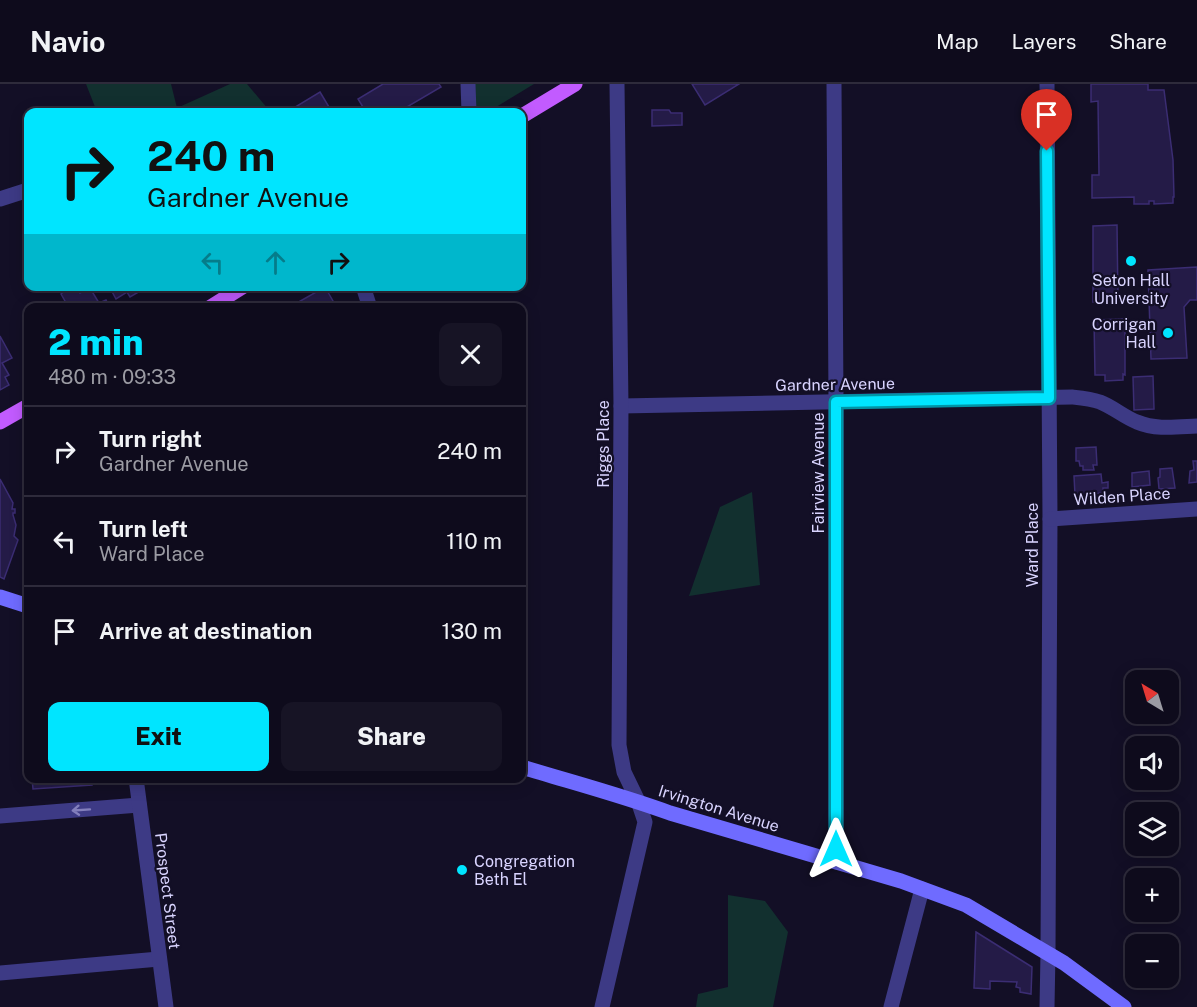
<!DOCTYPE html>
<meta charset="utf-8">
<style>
:root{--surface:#0e0b1c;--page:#171425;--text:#f1f3f6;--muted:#9b9ba3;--line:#2e2b3b;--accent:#00e5ff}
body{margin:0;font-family:"Public Sans",sans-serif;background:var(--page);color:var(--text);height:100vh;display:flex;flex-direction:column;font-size:22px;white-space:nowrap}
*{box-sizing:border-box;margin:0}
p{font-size:20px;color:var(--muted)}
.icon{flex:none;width:33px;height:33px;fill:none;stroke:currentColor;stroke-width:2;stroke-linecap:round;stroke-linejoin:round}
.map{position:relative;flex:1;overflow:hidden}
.panel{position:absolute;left:24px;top:219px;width:502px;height:480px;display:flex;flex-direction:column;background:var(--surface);border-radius:12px;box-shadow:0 3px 15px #0003,0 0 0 2px var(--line)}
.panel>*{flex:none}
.banner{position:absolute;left:24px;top:24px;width:502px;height:183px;border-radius:12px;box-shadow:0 3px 15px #0003,0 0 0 2px var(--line);background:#00e5ff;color:#111;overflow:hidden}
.needle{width:39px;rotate:322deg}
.fabs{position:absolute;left:1125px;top:586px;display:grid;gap:12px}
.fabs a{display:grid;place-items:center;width:54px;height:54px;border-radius:12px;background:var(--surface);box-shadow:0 3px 15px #0003,0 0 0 2px var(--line);font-size:30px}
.pin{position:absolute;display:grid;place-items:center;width:51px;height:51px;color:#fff;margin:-62px -26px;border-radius:50% 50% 50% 0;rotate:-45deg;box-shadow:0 0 6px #0007}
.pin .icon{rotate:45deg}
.me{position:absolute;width:66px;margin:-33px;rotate:0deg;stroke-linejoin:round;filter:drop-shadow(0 0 4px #0008)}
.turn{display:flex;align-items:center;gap:21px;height:126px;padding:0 24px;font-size:27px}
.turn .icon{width:78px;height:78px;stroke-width:2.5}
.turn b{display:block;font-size:42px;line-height:51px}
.lanes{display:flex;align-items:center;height:57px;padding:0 24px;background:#0003;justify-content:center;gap:30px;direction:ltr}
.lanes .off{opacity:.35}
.round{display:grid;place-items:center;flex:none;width:63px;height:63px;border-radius:12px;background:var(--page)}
.summary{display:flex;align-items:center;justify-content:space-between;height:102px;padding:0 24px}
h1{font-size:36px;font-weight:800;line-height:45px;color:var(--accent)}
.button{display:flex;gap:12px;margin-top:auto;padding:12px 24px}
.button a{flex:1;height:69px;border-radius:12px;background:var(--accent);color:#111;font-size:24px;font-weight:800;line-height:69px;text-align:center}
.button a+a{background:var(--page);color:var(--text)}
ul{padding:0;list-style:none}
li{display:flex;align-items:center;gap:18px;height:90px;padding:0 24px;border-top:2px solid var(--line)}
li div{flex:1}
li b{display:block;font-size:22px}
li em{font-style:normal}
header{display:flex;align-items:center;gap:36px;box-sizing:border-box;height:84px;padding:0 30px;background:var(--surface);border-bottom:2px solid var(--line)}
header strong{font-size:28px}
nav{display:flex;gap:33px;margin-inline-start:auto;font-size:21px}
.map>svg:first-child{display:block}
.green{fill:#12302f}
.building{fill:#241b47;stroke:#3b2d73;stroke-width:1.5}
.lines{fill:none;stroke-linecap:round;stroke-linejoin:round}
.minor{stroke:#3d3a85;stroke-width:15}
.tertiary{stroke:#3d3a85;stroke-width:15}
.secondary{stroke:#6f6bff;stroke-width:15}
.primary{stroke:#c25bff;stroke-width:15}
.oneway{stroke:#837fbc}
.route-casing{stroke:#0095a6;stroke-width:15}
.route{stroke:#00e5ff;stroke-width:10}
.poi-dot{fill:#00e5ff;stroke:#130f26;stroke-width:2}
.labels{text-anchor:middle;stroke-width:4.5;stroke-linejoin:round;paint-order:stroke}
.poi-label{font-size:16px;fill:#d9d4ff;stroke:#130f26}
.street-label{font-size:16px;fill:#d9d4ff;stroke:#130f26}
</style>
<header>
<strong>Navio</strong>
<nav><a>Map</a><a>Layers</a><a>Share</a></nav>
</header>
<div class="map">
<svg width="1197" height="923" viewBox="0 0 1197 923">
<rect width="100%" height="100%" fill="#130f26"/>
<g class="green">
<path d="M86,0H171L177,24L230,0H247L268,25L260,28H97Z"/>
<path d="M475,0H534L488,28H476Z"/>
<path d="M752,408L760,501L689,512L720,423Z"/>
<path d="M728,811L765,817L788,848L773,923H696L698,910L728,903Z"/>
</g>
<g class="building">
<path d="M383,0H439L441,3L405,24L407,28H366L358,15Z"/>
<path d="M692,0H739L705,21Z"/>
<path d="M1091,0H1148V6H1164L1173,76L1174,113H1173V119L1154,120V117H1149V120H1134V113L1092,114V91H1099L1098,17L1091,18Z"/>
<path d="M320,8L332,28H287Z"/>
<path d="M652,26H669L671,29H682V41L652,42Z"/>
<path d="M1117,141L1118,218H1093V142Z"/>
<path d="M1197,183V216H1190L1184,223L1187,274L1151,275L1148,186Z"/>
<path d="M72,202L74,205L76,204L80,209L90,204L99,219L106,216L110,224H69L61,210Z"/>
<path d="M109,202H149L130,213L127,208L116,215Z"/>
<path d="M325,203L337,224H298L295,220Z"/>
<path d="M1125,235V291L1123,290V296L1105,297V291H1095L1094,236Z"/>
<path d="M0,252L12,274L2,279L9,291L5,293L9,301L0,306Z"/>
<path d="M1153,292L1154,325L1134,326L1133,293Z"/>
<path d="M1096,363L1097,381H1093L1094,386H1083V382H1080L1079,377H1076V364Z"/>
<path d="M1193,377H1197V398L1189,399L1190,387L1194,386Z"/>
<path d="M1172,384L1175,404L1159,405L1158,394L1160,393V385Z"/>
<path d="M1149,387L1150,401L1132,403V389Z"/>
<path d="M1101,390L1102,399L1108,398V404H1103V409L1075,411L1074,392Z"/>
<path d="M0,395L13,419L12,425H15V429H13V431L16,441L14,452L18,456L4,495L0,493Z"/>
<path d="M32,694H92V701L33,705Z"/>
<path d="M976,848L1032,883L1031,910L1020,908V904L1016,903L1017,898L990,897V905L974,904Z"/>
</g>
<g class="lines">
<g class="minor">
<path d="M468,0L469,28"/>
<path d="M834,0L836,318V778"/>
<path d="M0,115L28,106"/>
<path d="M363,202L370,224"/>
<path d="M621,322L1072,313C1081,314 1091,315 1100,318C1113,323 1124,333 1137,338C1156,346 1176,343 1197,342"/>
<path d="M0,732L139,721"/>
<path d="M0,889L159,875"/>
<path d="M602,923L645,738L638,717L624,688L619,661L621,322L617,0"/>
<path d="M891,923L922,805"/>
<path d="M1047,923L1048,869"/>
</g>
<g class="tertiary">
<path d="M1047,0L1050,435L1048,869"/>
<path d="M1050,435L1197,425"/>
<path d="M136,694L166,923"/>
</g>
<g class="secondary">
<path d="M0,513L28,522"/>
<path d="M522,683C571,698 621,711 670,729L901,797L966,821L1064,879L1124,923"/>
</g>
<g class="primary">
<path d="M522,32L575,0"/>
<path d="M209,224L244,202"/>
<path d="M0,338L28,322"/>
</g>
</g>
<defs><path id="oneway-shaft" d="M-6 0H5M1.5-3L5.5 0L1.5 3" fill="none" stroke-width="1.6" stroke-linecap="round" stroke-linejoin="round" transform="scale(1.5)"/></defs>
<use class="oneway" href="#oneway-shaft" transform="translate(81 726) rotate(176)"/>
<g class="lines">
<defs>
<path id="route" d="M836,765V318L1049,314L1047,67"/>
</defs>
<use href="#route" class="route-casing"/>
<use href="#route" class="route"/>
</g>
<g class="poi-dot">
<circle cx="1131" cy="177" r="6"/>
<circle cx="1168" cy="249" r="6"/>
<circle cx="462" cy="786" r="6"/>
</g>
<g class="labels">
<g class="poi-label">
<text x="1131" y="202">Seton Hall<tspan x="1131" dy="18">University</tspan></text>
<text x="1156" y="246" text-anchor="end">Corrigan<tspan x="1156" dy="18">Hall</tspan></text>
<text x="474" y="783" text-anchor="start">Congregation<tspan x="474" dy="18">Beth El</tspan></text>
</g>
<g class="street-label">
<text transform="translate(835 300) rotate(-1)" y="6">Gardner Avenue</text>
<text transform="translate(603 360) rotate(-90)" y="6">Riggs Place</text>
<text transform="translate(818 389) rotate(-90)" y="6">Fairview Avenue</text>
<text transform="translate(1122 412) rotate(-4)" y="6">Wilden Place</text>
<text transform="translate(1032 461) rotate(-90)" y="6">Ward Place</text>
<text transform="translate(719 724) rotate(17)" y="6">Irvington Avenue</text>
<text transform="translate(168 807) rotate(83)" y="6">Prospect Street</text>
</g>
</g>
</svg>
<div class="fabs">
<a><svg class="needle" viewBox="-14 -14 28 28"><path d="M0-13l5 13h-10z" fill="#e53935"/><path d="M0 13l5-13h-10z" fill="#9b9ba3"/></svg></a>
<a><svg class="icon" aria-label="sound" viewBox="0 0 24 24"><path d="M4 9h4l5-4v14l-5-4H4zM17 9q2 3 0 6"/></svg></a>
<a><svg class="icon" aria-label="layers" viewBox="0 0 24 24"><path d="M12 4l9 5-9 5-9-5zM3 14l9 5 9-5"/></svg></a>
<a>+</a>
<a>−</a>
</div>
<div class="pin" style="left:1047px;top:67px;background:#d93025"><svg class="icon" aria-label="arrive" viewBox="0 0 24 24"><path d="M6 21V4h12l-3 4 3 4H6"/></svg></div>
<svg class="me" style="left:836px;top:765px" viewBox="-20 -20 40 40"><path d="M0-17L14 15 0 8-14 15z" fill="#00e5ff" stroke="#fff" stroke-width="4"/></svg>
<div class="banner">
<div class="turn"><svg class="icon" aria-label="right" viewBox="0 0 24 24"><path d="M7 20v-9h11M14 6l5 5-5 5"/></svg><div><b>240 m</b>Gardner Avenue</div></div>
<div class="lanes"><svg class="icon off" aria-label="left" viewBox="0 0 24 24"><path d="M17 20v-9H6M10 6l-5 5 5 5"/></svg><svg class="icon off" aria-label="ahead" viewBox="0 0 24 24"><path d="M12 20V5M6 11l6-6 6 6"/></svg><svg class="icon" aria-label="right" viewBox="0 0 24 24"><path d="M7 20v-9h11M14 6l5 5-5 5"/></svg></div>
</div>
<section class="panel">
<div class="summary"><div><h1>2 min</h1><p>480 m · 09:33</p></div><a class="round"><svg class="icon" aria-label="close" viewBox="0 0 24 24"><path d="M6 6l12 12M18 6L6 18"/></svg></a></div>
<ul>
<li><svg class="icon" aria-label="right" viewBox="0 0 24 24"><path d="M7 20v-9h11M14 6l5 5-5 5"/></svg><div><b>Turn right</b><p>Gardner Avenue</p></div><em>240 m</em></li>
<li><svg class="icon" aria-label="left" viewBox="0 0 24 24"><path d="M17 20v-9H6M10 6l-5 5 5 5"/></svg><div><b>Turn left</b><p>Ward Place</p></div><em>110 m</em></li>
<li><svg class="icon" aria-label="arrive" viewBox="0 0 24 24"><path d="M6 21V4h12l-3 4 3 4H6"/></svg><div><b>Arrive at destination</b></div><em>130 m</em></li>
</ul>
<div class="button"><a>Exit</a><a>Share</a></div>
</section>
</div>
